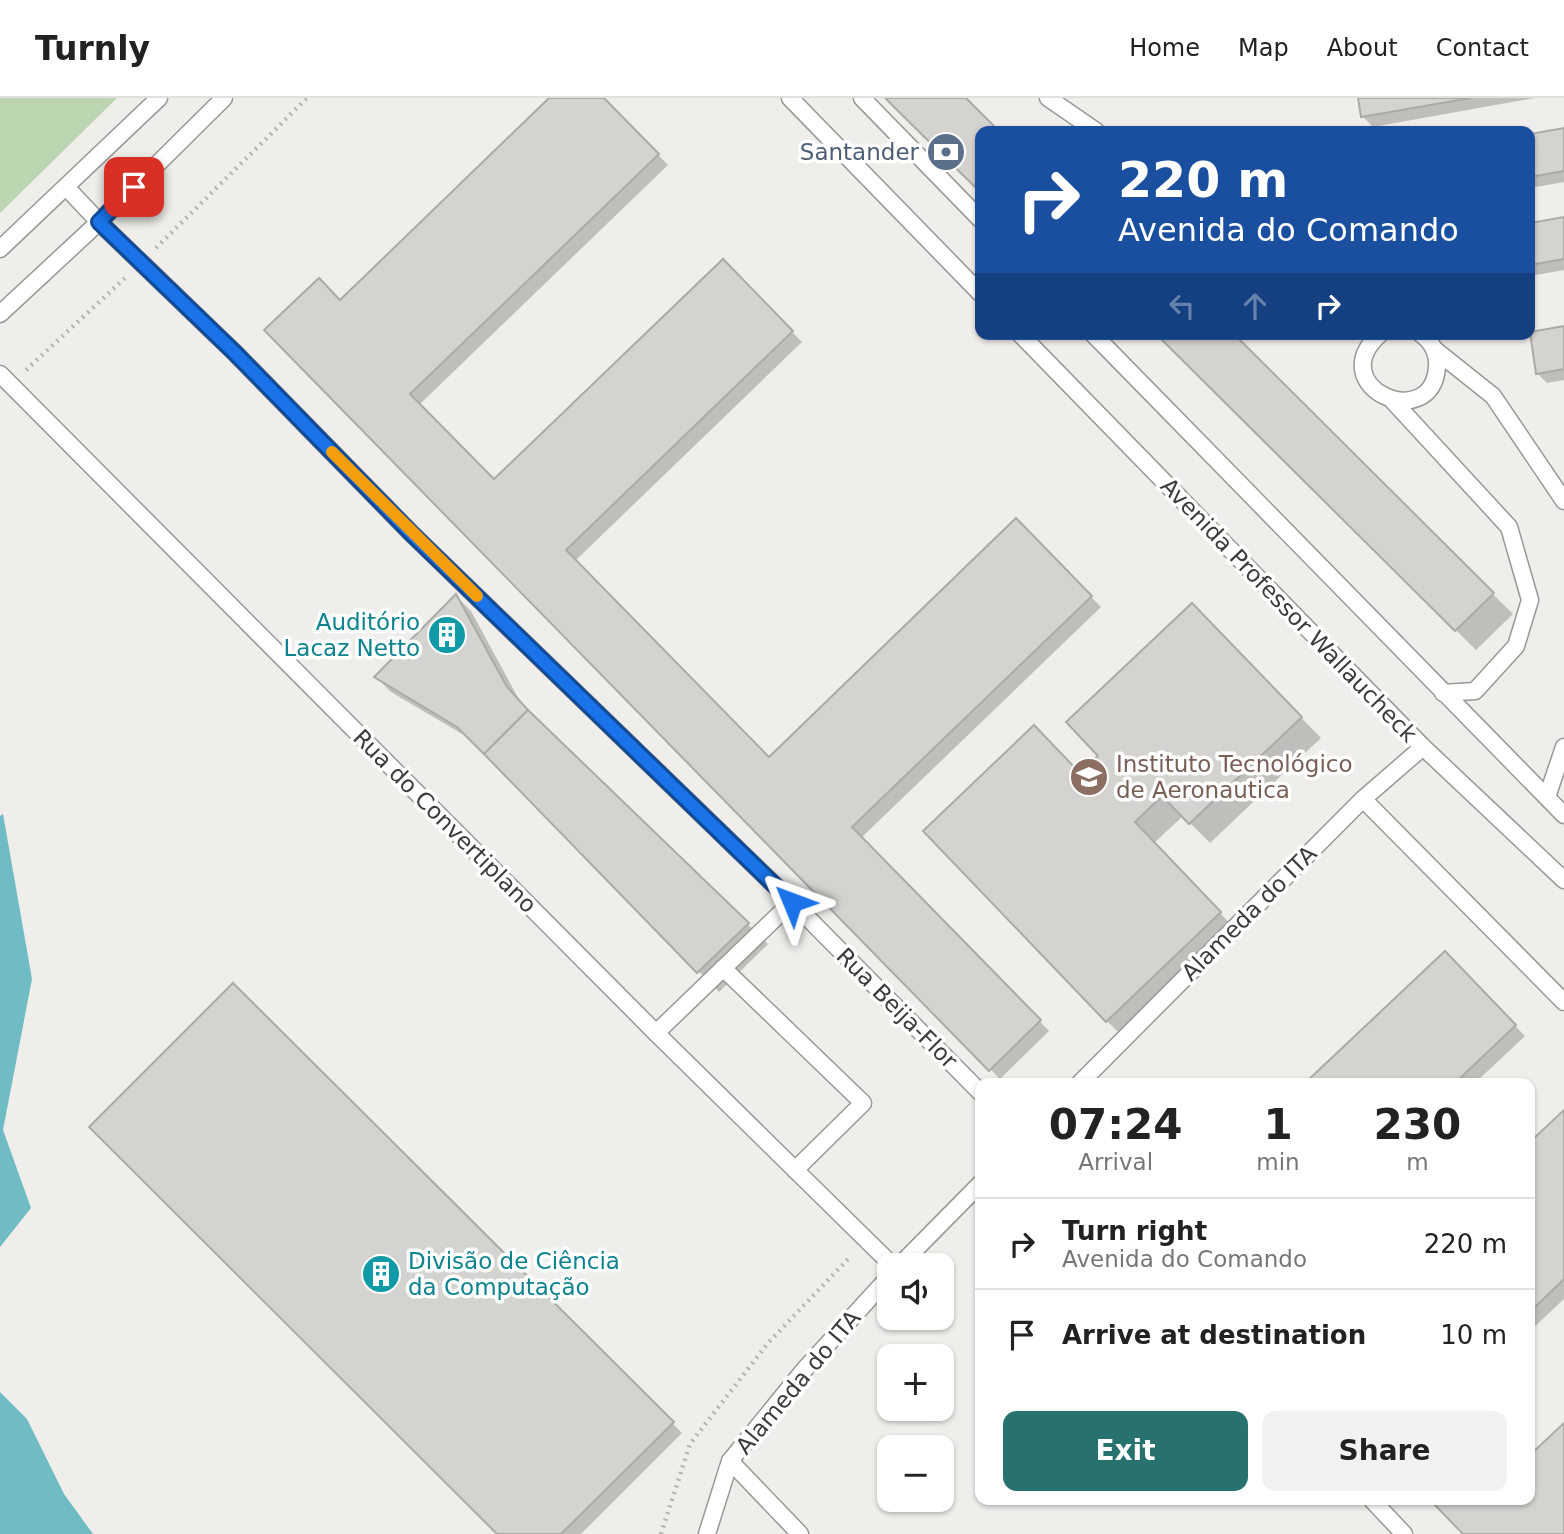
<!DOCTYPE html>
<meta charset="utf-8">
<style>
:root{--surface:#fff;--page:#f2f2f2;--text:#222;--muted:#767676;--line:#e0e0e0;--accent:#27716f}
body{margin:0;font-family:"DejaVu Sans",sans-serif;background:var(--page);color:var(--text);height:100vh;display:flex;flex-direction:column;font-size:26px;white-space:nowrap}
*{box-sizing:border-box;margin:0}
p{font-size:23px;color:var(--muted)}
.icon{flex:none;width:38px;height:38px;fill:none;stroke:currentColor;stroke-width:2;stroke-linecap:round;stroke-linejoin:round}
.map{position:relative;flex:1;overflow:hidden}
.panel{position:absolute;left:975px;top:980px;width:560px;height:427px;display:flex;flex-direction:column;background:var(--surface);border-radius:14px;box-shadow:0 2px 5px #0004}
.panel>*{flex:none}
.guide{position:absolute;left:975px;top:28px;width:560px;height:214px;border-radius:14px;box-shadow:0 2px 5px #0004;background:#1a4fa0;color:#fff;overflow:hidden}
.buttons{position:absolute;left:877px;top:1155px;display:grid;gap:14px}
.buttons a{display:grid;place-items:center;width:77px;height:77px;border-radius:14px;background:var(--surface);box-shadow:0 2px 5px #0004;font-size:35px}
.pin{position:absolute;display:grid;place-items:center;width:60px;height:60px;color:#fff;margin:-30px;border-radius:14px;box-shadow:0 4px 10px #0006}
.me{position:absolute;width:77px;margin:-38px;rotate:314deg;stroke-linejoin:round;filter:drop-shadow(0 0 5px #0008)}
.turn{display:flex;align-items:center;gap:24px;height:147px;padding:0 28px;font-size:32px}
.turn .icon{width:91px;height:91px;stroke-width:2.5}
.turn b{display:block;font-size:49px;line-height:60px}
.lanes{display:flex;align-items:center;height:66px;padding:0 28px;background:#0003;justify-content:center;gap:35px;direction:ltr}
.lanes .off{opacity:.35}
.eta{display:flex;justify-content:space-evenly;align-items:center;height:119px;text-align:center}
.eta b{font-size:42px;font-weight:700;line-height:49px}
.cta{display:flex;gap:14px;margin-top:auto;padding:14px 28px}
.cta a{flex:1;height:80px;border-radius:14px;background:var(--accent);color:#fff;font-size:28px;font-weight:700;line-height:80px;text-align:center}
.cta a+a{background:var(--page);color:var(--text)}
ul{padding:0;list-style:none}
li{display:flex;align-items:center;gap:21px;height:91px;padding:0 28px;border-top:2px solid var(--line)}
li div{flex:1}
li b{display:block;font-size:26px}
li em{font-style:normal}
header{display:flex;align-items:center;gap:42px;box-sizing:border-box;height:98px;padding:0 35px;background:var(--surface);border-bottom:2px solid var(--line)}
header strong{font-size:33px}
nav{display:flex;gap:38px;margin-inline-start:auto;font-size:24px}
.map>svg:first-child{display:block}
.green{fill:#bad5b0}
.water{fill:#6fbcc4}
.shadow{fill:#0003}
.building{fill:#d4d3cf;stroke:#abaaa7;stroke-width:2}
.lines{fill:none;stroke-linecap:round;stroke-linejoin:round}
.service-casing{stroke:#999894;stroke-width:19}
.path{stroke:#b4b4b0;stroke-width:4.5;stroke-dasharray:2 5;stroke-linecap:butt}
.service{stroke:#fff;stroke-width:16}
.route-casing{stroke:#114b97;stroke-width:18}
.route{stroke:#1a73e8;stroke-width:12}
.slow{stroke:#f59e0b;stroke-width:12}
.labels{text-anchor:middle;stroke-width:7;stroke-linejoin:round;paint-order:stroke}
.service-label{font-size:23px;fill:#4e5e75;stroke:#fff;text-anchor:end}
.street-label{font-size:23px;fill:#3b3b39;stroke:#fff}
.culture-label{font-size:23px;fill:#0d838f;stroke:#fff;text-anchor:end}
.education-label{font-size:23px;fill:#785e54;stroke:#fff;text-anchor:start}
</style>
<header>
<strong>Turnly</strong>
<nav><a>Home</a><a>Map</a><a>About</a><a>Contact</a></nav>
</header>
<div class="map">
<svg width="1564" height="1436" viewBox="0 0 1564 1436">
<rect width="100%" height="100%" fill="#efeeea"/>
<path class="green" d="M0,0H117L0,115Z"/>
<g class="water">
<path d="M3,716L32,881L3,1032L31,1110L0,1149V718Z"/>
<path d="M0,1294L27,1321L64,1396L93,1436H0Z"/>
</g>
<g class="shadow">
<path d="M551,0H602L668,67L419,307L494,384L723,163L802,244L575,463L769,662L1016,423L1101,509L861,740L1049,933L1000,981L267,232L340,204Z"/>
<path d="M1359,0H1535L1373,29L1363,19Z"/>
<path d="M1564,32V84L1530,90V38Z"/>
<path d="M1564,121V172L1530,178V127Z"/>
<path d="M1564,230V282L1547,285L1537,275Z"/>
<path d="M1158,236H1231L1513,516L1476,552Z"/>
<path d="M456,498L471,513L522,607L768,846L719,894L474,643L391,594L376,579Z"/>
<path d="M1212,527L1321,640L1210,745L1183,718L1154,745L1240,836L1127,943L1107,923L1080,677L1100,658Z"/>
<path d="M1445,855L1525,938L1475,985H1307Z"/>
<path d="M233,887L682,1335L581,1436H499Z"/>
<path d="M1564,1014V1201L1530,1233V1046Z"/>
<path d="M1564,1327V1436H1465L1433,1402H1530V1360Z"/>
</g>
<g class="building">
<path d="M549,0H604L659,56L410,296L494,381L723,161L793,233L566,452L769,659L1016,420L1092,498L852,729L1041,922L989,973L264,232L319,180L340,202Z"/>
<path d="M885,0H966L999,33H980V86L976,90Z"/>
<path d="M1358,0H1471L1361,19Z"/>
<path d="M1564,30V73L1530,79V36Z"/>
<path d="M1564,119V161L1530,167V125Z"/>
<path d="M1564,228V271L1536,276L1530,234Z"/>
<path d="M1156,236H1234L1494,495L1455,533Z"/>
<path d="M456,496L507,589L528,612L484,656L457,629L374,579Z"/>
<path d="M1192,505L1302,619L1189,726L1162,698L1135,724L1221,814L1106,924L923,733L1034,627L1080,675L1098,658L1066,624Z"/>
<path d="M528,612L749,825L697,875L484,656Z"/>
<path d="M1445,853L1516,927L1455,985H1305Z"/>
<path d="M233,885L674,1324L561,1436H497L89,1029Z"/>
<path d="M1564,1012V1181L1530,1214V1044Z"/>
<path d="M1564,1325V1436H1463L1430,1402H1530V1357Z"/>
</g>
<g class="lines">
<defs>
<g id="service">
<path d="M790,0L980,195"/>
<path d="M862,0L980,121"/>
<path d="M1048,0L1096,33"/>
<path d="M66,89L99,124L234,254L412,436L792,804L980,994"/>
<path d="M0,151L159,0"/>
<path d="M0,216L99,124L224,0"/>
<path d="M1020,236L1423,649L1564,782"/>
<path d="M1093,236L1564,717"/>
<path d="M1380,236C1321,289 1432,337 1437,269C1438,255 1432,244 1421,236"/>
<path d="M1434,251L1493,298L1564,403"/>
<path d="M0,276L656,935L892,1167"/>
<path d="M1392,302L1509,429L1530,502L1516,548L1475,593L1443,595"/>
<path d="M1547,699L1564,649"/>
<path d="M1363,701L1564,904"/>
<path d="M723,870L863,1005L795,1072"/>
<path d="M656,935L792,804"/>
<path d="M1080,985L1363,701L1423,649"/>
<path d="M900,1167L980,1086"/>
<path d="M730,1363L800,1436"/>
<path d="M1372,1402L1404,1436"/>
<path d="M707,1436L730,1363L804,1272L889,1179"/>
</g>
</defs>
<use href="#service" class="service-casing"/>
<g class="path">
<path d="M156,150L307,0"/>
<path d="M26,272L125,180"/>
<path d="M661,1436L690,1346L768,1245L851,1158"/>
</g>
<use href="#service" class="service"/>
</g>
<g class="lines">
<defs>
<path id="route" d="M134,89L99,124L234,254L412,436L792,804"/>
</defs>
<use href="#route" class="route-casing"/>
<use href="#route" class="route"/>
<path class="slow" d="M332,354L477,498"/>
</g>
<defs>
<symbol id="bank-disc" viewBox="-11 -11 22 22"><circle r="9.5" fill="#5c6f8a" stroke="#fff"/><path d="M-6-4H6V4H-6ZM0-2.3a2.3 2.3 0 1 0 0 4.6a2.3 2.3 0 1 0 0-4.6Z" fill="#fff"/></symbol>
<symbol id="building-disc" viewBox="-11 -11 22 22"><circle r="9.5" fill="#0f9aa8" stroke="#fff"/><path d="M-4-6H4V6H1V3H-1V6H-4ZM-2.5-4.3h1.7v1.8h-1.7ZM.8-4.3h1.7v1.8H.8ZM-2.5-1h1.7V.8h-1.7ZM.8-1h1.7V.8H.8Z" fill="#fff"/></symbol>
<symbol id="university-disc" viewBox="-11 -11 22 22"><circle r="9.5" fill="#8d6e63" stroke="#fff"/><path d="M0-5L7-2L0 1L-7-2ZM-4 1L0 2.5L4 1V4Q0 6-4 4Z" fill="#fff"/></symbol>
</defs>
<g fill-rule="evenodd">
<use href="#bank-disc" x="924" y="32" width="44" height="44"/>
<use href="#building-disc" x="425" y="515" width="44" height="44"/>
<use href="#university-disc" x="1067" y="657" width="44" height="44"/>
<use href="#building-disc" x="359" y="1154" width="44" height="44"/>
</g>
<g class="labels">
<g class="service-label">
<text x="919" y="62">Santander</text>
</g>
<g class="street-label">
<text transform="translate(1289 512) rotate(46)" y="8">Avenida Professor Wallaucheck</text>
<text transform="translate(445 723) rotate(45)" y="8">Rua do Convertiplano</text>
<text transform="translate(1249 815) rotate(-45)" y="8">Alameda do ITA</text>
<text transform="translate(897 910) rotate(45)" y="8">Rua Beija-Flor</text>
<text transform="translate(798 1284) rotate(-50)" y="8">Alameda do ITA</text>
</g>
<g class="culture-label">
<text x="420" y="532">Auditório<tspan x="420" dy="26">Lacaz Netto</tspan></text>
<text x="408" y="1171" text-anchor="start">Divisão de Ciência<tspan x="408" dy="26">da Computação</tspan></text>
</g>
<g class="education-label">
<text x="1116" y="674">Instituto Tecnológico<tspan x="1116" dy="26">de Aeronautica</tspan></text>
</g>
</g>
</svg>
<div class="buttons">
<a><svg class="icon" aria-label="sound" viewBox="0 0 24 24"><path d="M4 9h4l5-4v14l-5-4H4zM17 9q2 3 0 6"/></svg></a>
<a>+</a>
<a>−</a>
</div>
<div class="pin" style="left:134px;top:89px;background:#d93025"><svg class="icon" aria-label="arrive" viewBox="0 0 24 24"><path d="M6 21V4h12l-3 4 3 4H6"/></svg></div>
<svg class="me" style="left:792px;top:804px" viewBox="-20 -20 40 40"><path d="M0-17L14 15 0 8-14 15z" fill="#1a73e8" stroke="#fff" stroke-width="4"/></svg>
<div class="guide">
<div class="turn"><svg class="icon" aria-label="right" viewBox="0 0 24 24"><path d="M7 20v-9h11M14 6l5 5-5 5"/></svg><div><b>220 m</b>Avenida do Comando</div></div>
<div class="lanes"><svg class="icon off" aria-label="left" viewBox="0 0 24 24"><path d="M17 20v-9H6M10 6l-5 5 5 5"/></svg><svg class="icon off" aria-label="ahead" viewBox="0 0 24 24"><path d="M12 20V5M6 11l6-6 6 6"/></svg><svg class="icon" aria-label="right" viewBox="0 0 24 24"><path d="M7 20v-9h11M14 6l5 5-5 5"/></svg></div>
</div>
<section class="panel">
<div class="eta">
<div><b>07:24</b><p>Arrival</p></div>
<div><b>1</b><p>min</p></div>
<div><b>230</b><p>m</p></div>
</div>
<ul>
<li><svg class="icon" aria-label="right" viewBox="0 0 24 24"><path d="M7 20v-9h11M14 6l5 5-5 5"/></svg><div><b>Turn right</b><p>Avenida do Comando</p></div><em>220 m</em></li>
<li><svg class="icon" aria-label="arrive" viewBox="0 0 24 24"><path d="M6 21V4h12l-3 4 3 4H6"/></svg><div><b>Arrive at destination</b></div><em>10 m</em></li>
</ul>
<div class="cta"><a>Exit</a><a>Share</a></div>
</section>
</div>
